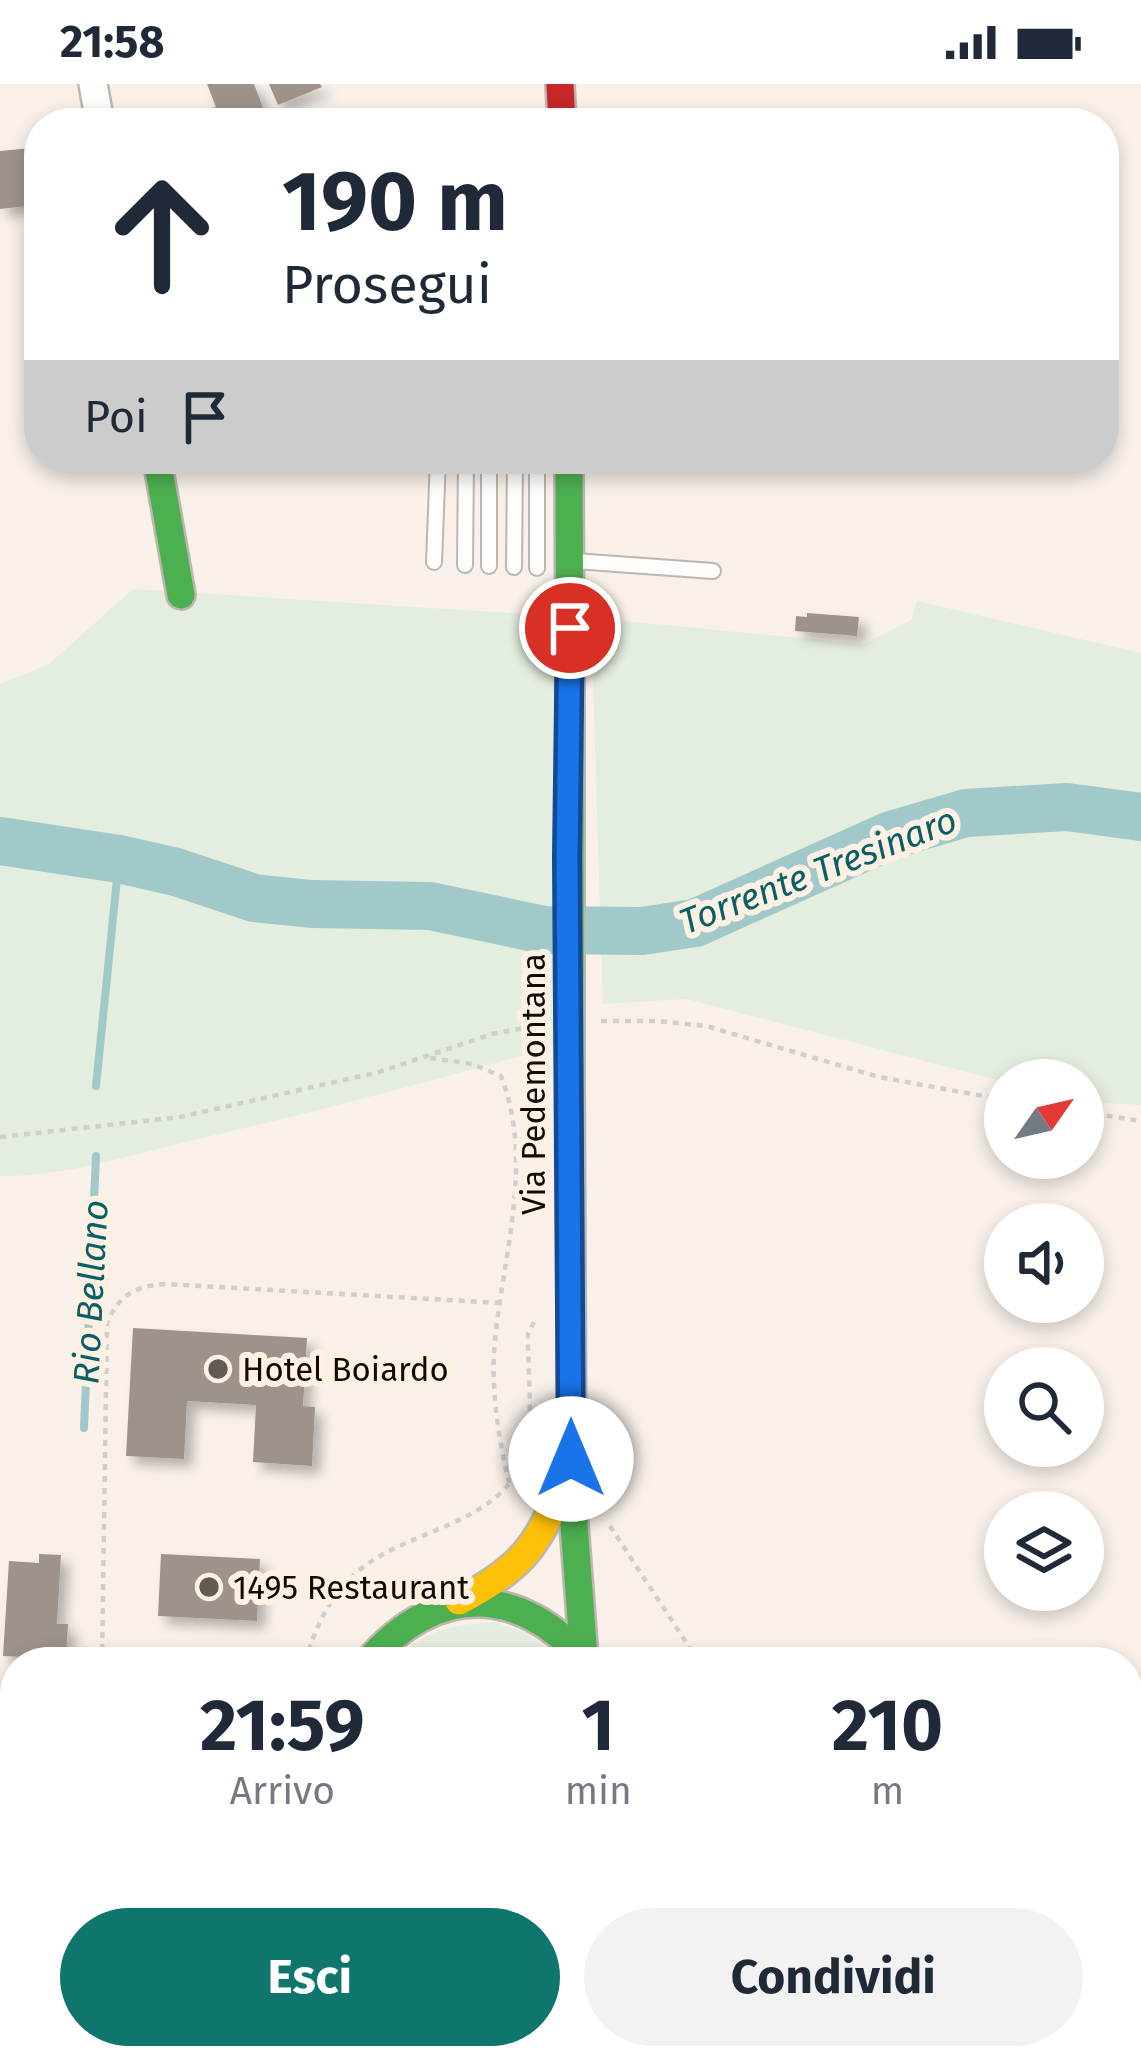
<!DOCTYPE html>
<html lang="it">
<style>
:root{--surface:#fff;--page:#f2f2f3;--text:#1f2937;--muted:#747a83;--accent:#0f766e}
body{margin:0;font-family:"Fira Sans",sans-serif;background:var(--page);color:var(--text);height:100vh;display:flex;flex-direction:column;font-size:45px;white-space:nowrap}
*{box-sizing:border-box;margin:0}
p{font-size:39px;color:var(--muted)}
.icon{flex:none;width:66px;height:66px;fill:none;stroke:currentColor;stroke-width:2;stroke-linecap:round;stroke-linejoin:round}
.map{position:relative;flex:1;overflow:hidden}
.drawer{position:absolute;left:0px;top:1563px;width:1143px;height:423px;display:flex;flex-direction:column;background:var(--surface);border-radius:48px 48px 0 0;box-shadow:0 6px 18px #0003}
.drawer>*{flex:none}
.banner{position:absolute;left:24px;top:24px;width:1095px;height:366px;border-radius:48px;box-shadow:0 6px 18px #0003;background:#fff;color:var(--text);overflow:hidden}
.needle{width:78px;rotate:56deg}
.controls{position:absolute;left:984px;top:975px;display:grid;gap:24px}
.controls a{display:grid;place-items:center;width:120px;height:120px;border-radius:50%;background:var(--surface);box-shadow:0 6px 18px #0003;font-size:60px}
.pin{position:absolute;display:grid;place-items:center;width:102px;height:102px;color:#fff;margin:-51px;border:6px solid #fff;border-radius:50%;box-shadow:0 3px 12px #0007}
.me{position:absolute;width:132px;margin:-66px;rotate:0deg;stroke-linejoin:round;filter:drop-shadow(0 0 9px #0008)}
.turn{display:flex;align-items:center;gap:42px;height:252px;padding:0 60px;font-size:54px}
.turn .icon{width:156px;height:156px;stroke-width:2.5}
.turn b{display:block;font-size:84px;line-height:102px}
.then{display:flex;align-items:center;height:114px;padding:0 60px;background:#0003;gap:24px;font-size:45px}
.eta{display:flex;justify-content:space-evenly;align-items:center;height:204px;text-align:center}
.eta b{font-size:72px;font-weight:700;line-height:84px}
.cta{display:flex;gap:24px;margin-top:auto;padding:24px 60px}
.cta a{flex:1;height:138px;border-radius:72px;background:var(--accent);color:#fff;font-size:48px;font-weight:700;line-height:138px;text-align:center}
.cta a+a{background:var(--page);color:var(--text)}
.status{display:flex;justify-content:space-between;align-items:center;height:84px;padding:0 60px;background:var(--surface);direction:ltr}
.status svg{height:33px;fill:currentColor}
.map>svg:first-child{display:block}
.green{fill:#e4eedf}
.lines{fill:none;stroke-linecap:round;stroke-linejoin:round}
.stream{stroke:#a2c9ca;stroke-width:8}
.river{stroke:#a2c9ca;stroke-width:48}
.building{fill:#9d938b;filter:url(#shadow)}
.lane-casing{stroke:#bdb6b0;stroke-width:18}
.street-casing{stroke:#bdb6b0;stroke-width:32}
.fast-casing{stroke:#bdb6b0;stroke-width:32}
.slow-casing{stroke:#bdb6b0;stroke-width:32}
.jam-casing{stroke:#bdb6b0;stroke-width:32}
.path{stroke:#d1cfcd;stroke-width:4.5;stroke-dasharray:6 6;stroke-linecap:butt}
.lane{stroke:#fefdfc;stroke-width:14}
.street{stroke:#fefdfc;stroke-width:27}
.fast{stroke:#4caf50;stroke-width:27}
.slow{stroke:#ffc107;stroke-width:27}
.jam{stroke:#c62828;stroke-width:27}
.fast-bridge-casing{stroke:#bdb6b0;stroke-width:32;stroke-linecap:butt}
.fast-bridge{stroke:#4caf50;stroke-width:27}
.route-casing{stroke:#114b97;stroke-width:30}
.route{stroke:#1a73e8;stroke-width:21}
.poi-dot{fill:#615b55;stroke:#fef0e3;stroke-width:4.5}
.labels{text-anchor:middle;stroke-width:12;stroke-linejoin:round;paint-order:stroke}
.street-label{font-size:33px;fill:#100b06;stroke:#fef0e3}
.poi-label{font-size:33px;fill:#100b06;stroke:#fef0e3;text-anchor:start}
.water-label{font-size:36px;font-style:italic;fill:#095f66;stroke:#fef0e3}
</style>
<div class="status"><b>21:58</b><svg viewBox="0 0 49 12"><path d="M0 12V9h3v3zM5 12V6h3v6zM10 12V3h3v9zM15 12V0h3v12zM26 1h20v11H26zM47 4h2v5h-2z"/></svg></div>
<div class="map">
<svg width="1141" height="1984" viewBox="0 0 1141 1984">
<defs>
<filter id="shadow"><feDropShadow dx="8" dy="8" stdDeviation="6" flood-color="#0004"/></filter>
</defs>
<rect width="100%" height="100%" fill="#f8f0e9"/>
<g class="green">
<path d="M133,505L558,532L553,963C432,997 311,1029 189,1057C127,1072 64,1093 0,1092V600L49,580Z"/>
<path d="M917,517L1141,569V1021L1083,1018V996L1005,998L687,915L603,920L591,534L864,560L911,536Z"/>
<path d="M493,1538L525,1548L563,1578H392C427,1545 446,1542 493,1538Z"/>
<path d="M183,1971H459L460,1984H182Z"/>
</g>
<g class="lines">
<g class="stream">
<path d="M96,1002L119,775"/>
<path d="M84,1344L96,1072"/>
<path d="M10,1984L15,1956"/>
</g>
<path class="river" d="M0,757L119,775L176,788L254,814L312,820L430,822L544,846L642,847L695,839L891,751L966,729L1067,723L1141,733"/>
</g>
<g class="building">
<path d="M207,0H254L269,39H144L216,23Z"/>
<path d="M269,0H320L322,3L278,21Z"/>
<path d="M32,64L37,121L0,125V67Z"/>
<path d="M807,529L859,533L857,552L795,547L796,532L807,533Z"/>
<path d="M133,1244L307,1254L303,1322L315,1323L312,1382L253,1378L256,1321L187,1317L184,1375L126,1372Z"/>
<path d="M39,1470L61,1471L57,1540H68L66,1575L3,1572L9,1477L39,1479Z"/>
<path d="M161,1470L260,1475L257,1537L158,1532Z"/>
<path d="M1128,1736L1141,1737V1822H1128Z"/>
<path d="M1128,1920L1141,1921V1984H1109V1971H1128Z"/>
<rect x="655" y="1971" width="53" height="9"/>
<path d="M865,1971H939V1980L865,1979Z"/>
</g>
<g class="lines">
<defs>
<g id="lane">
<path d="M537,375V484"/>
<path d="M575,477L713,487"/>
<path d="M434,478L438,375"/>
<path d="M465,481L466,375"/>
<path d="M489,482V375"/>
<path d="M514,483L515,375"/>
</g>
<g id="street">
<path d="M93,0L100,39"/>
<path d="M0,1648L15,1644"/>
<path d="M751,1971L752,1984"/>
<path d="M1069,1984L1070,1971"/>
</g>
<g id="fast">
<path d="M157,375L181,511"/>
<path d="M569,375L570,626"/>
<path d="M570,990L572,1414L584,1574"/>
<path d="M368,1578C434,1500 520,1499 586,1578"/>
<path d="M1128,1672H1141"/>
<path d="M488,1971L490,1984"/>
<path d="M138,1984L141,1971"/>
</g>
<path id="slow" d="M459,1517C519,1486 540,1462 563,1398"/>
<path id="jam" d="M560,0L562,39"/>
</defs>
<use href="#lane" class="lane-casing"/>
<use href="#street" class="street-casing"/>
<use href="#fast" class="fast-casing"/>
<use href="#slow" class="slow-casing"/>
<use href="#jam" class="jam-casing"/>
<g class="path">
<path d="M601,937H658L706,942L879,993L1005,1016"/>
<path d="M430,974L472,980L501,992C536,1082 500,1178 494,1269C492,1313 499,1357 509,1399"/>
<path d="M1083,1028L1141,1037"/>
<path d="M0,1053L180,1033L379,988L492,950L535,942"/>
<path d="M610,1442L699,1578"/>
<path d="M102,1578L107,1239C119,1211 135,1202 165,1200L501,1219"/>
<path d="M305,1578C316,1542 331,1508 362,1484C408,1447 498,1439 521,1379C536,1341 527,1290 528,1250L535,1236"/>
<path d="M0,1617L15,1615"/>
<path d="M0,1888L15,1783"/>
</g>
<use href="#lane" class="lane"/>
<use href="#street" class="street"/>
<use href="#fast" class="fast"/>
<use href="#slow" class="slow"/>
<use href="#jam" class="jam"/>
<defs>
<path id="fast-bridge" d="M570,626V990"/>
</defs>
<use href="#fast-bridge" class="fast-bridge-casing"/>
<use href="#fast-bridge" class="fast-bridge"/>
</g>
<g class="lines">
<defs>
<path id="route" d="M570,544L567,773L571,1375"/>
</defs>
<use href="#route" class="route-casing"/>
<use href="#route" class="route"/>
</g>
<g class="poi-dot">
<circle cx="218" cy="1285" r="12"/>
<circle cx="209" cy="1503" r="12"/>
</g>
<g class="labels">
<g class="street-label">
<text transform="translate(533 1000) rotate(-90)" y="12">Via Pedemontana</text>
</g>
<g class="poi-label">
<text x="242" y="1297">Hotel Boiardo</text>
<text x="233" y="1515">1495 Restaurant</text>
</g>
<g class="water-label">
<text transform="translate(818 786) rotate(-21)" y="13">Torrente Tresinaro</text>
<text transform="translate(90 1208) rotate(-87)" y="13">Rio Bellano</text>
</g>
</g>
</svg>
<div class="controls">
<a><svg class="needle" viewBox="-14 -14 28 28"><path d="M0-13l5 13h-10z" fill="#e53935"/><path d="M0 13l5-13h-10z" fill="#747a83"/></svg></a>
<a><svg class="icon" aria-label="sound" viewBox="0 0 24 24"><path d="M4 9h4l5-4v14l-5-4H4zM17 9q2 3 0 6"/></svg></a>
<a><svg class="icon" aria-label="search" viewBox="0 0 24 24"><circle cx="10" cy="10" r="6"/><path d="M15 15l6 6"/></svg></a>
<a><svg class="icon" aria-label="layers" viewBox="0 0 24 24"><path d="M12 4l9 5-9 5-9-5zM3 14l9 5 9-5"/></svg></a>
</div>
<div class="pin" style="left:570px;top:544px;background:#d93025"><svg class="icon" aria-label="arrive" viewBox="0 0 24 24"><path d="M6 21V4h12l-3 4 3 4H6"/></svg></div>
<svg class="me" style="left:571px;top:1375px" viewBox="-20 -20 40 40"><circle r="19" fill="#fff"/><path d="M0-13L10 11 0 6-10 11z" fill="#1a73e8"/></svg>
<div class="banner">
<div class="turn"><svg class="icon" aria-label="ahead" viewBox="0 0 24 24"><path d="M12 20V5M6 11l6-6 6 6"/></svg><div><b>190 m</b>Prosegui</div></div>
<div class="then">Poi<svg class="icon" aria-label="arrive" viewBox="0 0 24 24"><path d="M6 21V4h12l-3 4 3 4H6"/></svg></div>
</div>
<section class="drawer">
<div class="eta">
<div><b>21:59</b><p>Arrivo</p></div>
<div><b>1</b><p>min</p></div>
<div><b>210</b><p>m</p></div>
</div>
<div class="cta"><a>Esci</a><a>Condividi</a></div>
</section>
</div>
